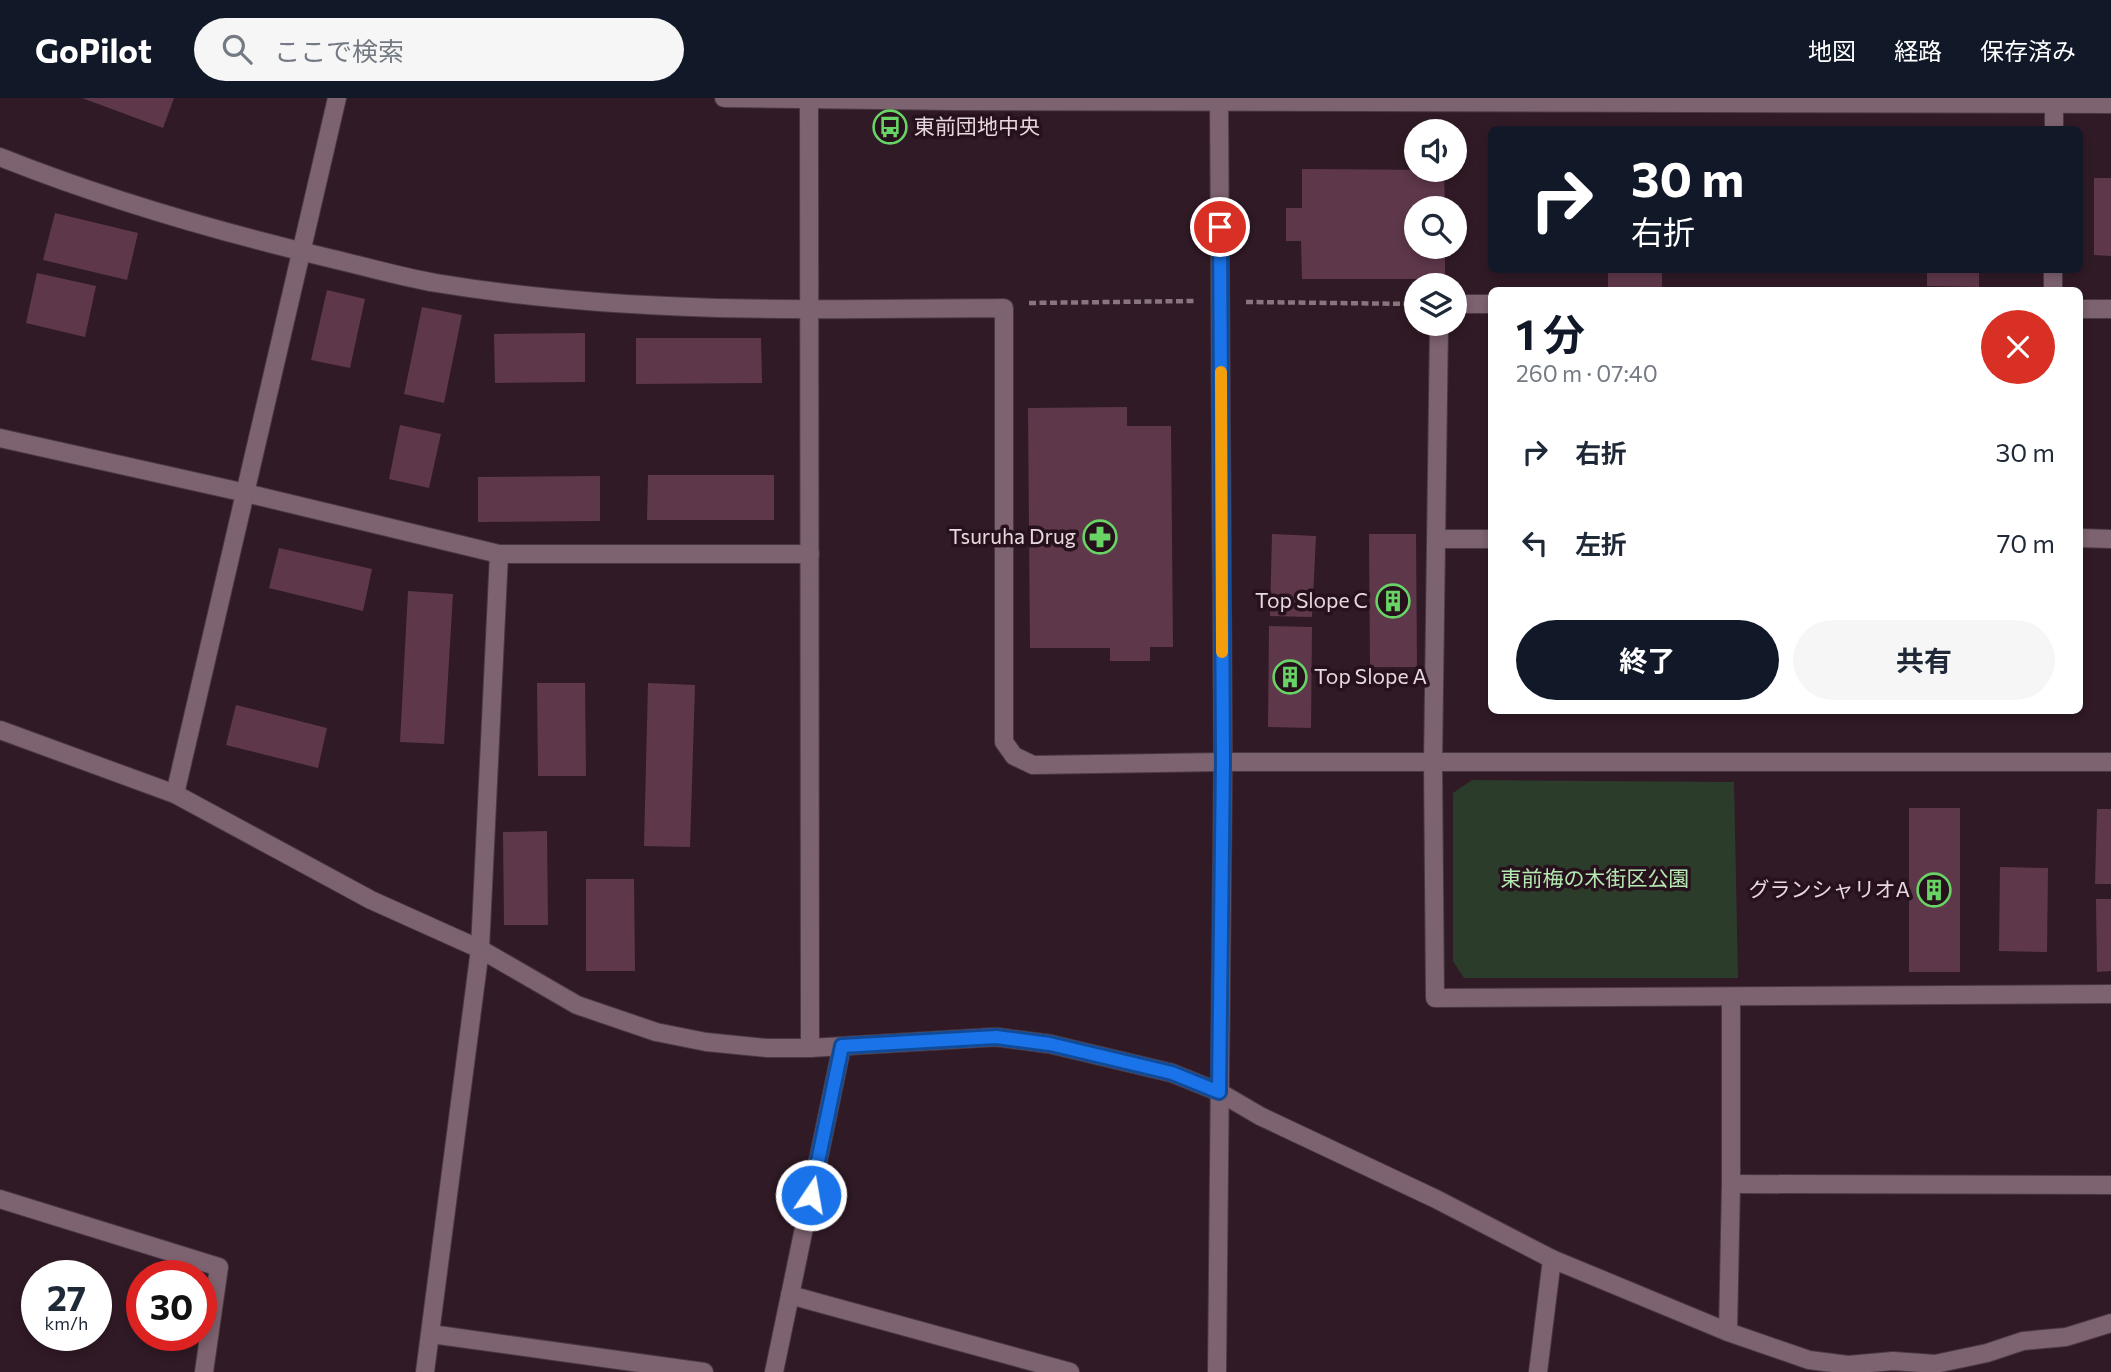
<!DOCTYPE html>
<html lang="ja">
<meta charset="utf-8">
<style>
:root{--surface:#fff;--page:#f6f6f7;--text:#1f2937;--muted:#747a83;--accent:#111827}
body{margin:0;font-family:Commissioner,"Noto Sans JP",sans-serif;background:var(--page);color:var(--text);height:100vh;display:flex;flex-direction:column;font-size:26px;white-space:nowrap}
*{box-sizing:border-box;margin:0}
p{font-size:23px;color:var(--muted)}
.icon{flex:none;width:38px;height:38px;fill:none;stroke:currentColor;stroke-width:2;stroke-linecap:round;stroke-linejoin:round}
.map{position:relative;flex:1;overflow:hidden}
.side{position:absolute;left:1488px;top:189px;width:595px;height:427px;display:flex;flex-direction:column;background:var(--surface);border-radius:10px;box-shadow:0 4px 10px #0003}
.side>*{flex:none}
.guide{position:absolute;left:1488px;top:28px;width:595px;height:147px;border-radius:10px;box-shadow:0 4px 10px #0003;background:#111827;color:#fff;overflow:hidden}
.tools{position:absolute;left:1404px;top:21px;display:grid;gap:14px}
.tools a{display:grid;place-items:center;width:63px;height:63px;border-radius:50%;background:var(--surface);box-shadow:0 4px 10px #0003;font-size:35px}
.speed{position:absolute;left:21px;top:1162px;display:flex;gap:14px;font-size:35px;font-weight:700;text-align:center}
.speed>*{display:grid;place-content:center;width:91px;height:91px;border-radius:50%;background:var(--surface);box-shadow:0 4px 10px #0003;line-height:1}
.speed small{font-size:18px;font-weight:400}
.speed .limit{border:10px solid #d22;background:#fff;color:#111}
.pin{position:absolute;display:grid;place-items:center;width:60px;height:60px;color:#fff;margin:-30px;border:4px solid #fff;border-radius:50%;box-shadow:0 2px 7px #0007}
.me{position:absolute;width:77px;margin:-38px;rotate:12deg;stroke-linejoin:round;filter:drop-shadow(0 0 5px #0008)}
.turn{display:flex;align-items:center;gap:24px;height:147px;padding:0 28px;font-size:32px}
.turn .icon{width:91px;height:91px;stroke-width:2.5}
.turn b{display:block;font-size:49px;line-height:60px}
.round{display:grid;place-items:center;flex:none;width:74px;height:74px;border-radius:37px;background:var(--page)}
.headline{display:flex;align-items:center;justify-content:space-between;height:119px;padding:0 28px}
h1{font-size:42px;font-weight:700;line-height:52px;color:var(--accent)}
.cta{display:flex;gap:14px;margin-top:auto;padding:14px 28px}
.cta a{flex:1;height:80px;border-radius:42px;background:var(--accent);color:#fff;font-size:28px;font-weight:700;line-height:80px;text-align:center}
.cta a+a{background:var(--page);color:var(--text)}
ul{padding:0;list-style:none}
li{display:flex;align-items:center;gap:21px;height:91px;padding:0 28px}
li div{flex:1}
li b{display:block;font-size:26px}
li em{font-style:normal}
header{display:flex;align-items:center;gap:42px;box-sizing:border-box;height:98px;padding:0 35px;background:var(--accent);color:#fff}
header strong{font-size:33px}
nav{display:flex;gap:38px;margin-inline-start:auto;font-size:24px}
.search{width:490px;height:63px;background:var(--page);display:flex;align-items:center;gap:18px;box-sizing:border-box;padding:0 24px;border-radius:38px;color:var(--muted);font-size:26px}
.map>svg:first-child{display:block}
.green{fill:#2c3c2b}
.building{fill:#5e374b}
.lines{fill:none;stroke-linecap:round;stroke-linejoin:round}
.minor-casing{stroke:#493841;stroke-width:20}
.path{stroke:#88757f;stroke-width:4.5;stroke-dasharray:7 3.5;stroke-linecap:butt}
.minor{stroke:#7d626f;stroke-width:18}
.route-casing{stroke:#114b97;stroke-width:18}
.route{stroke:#1a73e8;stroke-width:12}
.slow{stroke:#f59e0b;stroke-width:12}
.labels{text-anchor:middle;stroke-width:7;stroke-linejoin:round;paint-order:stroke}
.poi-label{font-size:21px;fill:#e7d8df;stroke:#26111c;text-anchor:end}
.park-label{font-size:21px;fill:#b3e8b0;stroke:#26111c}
</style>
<header>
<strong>GoPilot</strong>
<div class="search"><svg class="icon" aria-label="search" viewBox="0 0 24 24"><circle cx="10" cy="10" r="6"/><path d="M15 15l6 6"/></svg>ここで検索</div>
<nav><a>地図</a><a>経路</a><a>保存済み</a></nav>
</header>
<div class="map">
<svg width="2111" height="1274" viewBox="0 0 2111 1274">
<rect width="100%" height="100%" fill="#301a26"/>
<path class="green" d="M1472,682L1734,684L1738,880H1464L1453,863V695Z"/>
<g class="building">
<path d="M82,0H174L163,30Z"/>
<path d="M1302,71L1444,72L1445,110H1416V149H1445V181H1302L1301,143H1286V110H1302Z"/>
<path d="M2094,80H2111V158L2094,157Z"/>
<path d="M55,115L138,135L127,182L43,162Z"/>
<rect x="1608" y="172" width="54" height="19"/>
<path d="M1927,172H1979V189L1927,188Z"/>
<path d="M37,175L96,188L85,239L26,225Z"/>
<path d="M327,192L365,201L350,270L311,262Z"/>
<path d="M422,209L462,217L444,305L404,296Z"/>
<path d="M585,235V284L495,285L494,236Z"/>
<path d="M636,240H761L762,285L636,286Z"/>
<path d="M1127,309V328H1171L1173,549H1150V563H1110V550H1030L1028,310Z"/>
<path d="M400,327L441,336L429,390L389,381Z"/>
<path d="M648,377H774V422H647Z"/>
<path d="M600,378V423L478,424V379Z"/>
<path d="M1272,436L1316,438L1312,519L1270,518Z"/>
<path d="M1369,436H1416L1417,569H1370Z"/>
<path d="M279,450L372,471L363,513L269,490Z"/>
<path d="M408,493L453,496L444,646L400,644Z"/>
<path d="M1269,528L1312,529L1311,630L1268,629Z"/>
<path d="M537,585H585L586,678H538Z"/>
<path d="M648,585L695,587L690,749L644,748Z"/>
<path d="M236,607L327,630L318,670L226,647Z"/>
<rect x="1909" y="710" width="51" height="164"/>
<path d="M2097,711H2111V786H2095Z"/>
<path d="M547,733L548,827H504L503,734Z"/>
<path d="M2000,769L2048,770L2047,854L1999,853Z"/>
<path d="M586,781H634L635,873H586Z"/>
<path d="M2096,801H2111V873L2097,874Z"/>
</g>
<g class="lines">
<defs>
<g id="minor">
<path d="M724,0L954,3L2111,6"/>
<path d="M809,0L810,950"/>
<path d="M2054,32V0"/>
<path d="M0,59C108,102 219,134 333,161C367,169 401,179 436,185C623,216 815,212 1004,210V644L1014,658L1033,667L1223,664H2111"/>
<path d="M2053,192V172"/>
<path d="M1454,206H1491"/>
<path d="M2079,211H2111"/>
<path d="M1439,226L1433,665L1435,900L2111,896"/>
<path d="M0,340L246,395L499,456H810"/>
<path d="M2079,440L2111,441"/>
<path d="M1437,441H1491"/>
<path d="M0,632L175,696L371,802L480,851L577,907L656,934L706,944L767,950H810L996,939L1050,946L1172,975L1219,994L1260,1018L1436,1101L1552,1161L1728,1234L1809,1262L1848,1267L1893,1263L1935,1266L1987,1255L2023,1243L2066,1239L2111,1225"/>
<path d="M175,696L337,0"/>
<path d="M1731,1086L2111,1087"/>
<path d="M0,1101L219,1169L204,1274"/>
<path d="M790,1197L1070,1274"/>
<path d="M1728,1234L1731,1086V900"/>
<path d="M431,1236L704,1274"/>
<path d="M425,1274L480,851L499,456"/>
<path d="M774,1274L842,948"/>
<path d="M1217,1274L1223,664L1219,0"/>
<path d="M1538,1274L1552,1161"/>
</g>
</defs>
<use href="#minor" class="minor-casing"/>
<g class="path">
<path d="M1246,204L1416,206"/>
<path d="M1029,205L1195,203"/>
</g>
<use href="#minor" class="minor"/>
</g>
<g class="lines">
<defs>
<path id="route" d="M811,1097L842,948L996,939L1050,946L1172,975L1219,994L1223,664L1220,129"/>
</defs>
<use href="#route" class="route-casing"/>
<use href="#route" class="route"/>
<path class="slow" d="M1221,274L1222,554"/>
</g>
<defs>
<symbol id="bus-ring" viewBox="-11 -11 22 22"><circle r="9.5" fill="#26111c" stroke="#67d465" stroke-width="1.5"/><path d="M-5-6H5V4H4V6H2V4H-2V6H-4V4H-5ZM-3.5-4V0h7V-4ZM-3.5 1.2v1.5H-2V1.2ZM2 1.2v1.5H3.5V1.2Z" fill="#67d465"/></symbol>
<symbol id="pharmacy-ring" viewBox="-11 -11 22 22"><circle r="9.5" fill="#26111c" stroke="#67d465" stroke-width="1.5"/><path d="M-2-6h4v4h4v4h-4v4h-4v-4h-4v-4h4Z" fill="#67d465"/></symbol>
<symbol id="building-ring" viewBox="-11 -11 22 22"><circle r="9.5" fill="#26111c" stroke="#67d465" stroke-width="1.5"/><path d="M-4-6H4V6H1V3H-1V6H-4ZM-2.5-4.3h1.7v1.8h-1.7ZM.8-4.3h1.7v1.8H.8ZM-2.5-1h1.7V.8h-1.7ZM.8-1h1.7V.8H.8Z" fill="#67d465"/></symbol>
</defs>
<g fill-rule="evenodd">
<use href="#bus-ring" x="871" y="10" width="38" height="38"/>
<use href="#pharmacy-ring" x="1081" y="420" width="38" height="38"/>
<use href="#building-ring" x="1374" y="484" width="38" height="38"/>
<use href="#building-ring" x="1271" y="560" width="38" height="38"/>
<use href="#building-ring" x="1915" y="773" width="38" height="38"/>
</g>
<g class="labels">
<g class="poi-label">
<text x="914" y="36" text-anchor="start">東前団地中央</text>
<text x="1076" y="446">Tsuruha Drug</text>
<text x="1368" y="510">Top Slope C</text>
<text x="1314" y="586" text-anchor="start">Top Slope A</text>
<text x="1910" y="799">グランシャリオA</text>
</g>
<g class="park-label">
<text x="1595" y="788">東前梅の木街区公園</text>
</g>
</g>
</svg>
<div class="tools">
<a><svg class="icon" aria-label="sound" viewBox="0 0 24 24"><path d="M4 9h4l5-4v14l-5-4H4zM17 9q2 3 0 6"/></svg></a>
<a><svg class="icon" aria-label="search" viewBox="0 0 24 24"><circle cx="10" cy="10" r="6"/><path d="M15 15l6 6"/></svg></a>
<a><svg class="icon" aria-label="layers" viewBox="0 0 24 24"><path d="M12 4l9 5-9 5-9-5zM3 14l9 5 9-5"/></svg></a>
</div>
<div class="speed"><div>27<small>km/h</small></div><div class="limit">30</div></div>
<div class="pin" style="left:1220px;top:129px;background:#d93025"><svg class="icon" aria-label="arrive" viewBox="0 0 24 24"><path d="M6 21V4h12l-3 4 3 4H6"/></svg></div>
<svg class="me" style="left:811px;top:1097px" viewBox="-20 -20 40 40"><circle r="17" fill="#1a73e8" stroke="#fff" stroke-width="3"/><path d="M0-11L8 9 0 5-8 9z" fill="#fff"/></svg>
<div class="guide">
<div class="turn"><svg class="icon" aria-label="right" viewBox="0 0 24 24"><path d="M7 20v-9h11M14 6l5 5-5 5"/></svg><div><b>30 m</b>右折</div></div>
</div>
<section class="side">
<div class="headline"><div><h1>1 分</h1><p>260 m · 07:40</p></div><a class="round" style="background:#d93025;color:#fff"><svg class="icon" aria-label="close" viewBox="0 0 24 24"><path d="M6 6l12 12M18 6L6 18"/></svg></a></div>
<ul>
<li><svg class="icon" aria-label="right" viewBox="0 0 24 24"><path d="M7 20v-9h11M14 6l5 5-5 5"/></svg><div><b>右折</b></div><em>30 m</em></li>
<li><svg class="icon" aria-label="left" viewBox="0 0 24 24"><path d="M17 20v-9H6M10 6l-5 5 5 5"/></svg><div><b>左折</b></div><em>70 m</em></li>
</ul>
<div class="cta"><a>終了</a><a>共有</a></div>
</section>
</div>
